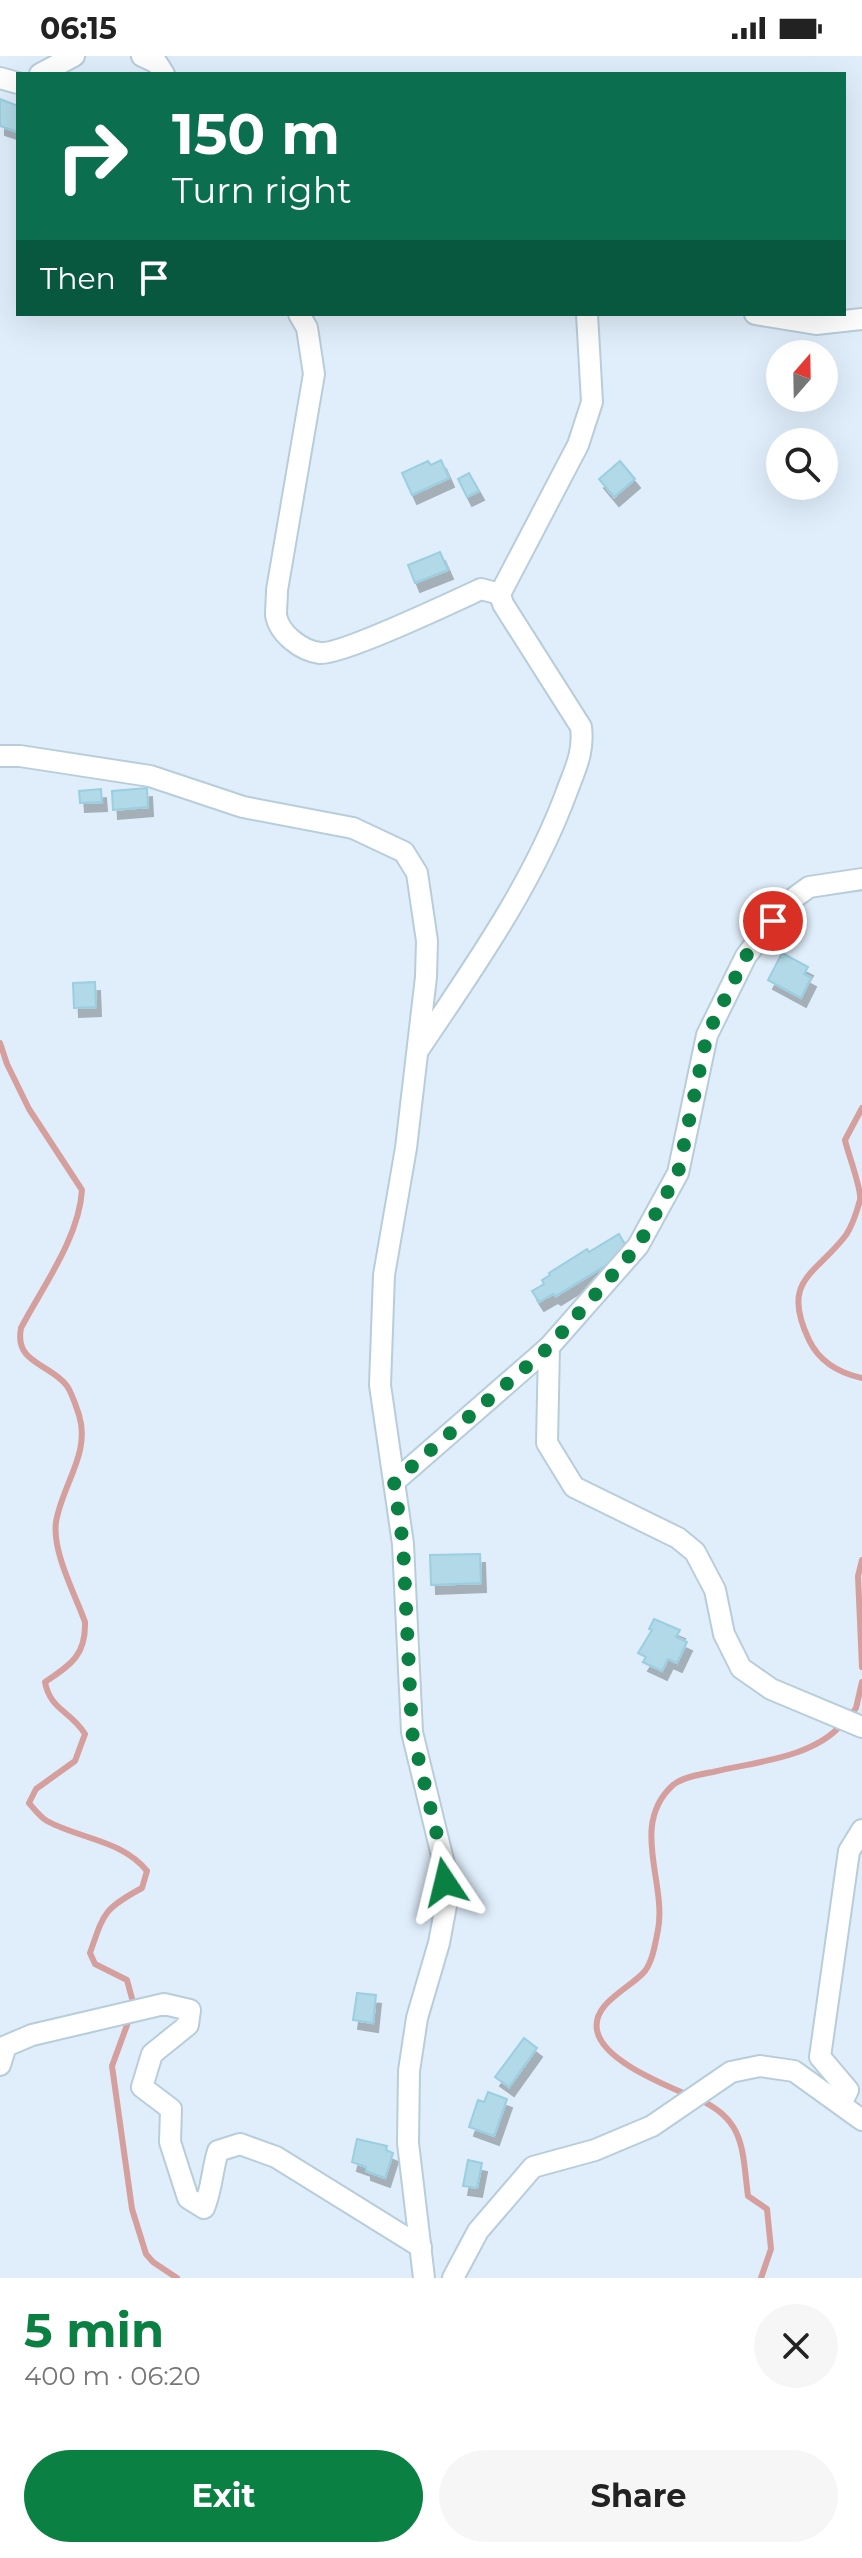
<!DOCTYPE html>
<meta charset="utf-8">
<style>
:root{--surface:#fff;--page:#f6f6f6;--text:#222;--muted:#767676;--accent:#0b8043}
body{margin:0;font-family:Montserrat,sans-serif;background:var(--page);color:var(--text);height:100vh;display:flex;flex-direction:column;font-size:30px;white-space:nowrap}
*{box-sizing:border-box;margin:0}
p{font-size:26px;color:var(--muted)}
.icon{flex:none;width:44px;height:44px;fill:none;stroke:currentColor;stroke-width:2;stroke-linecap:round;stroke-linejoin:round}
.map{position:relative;height:2222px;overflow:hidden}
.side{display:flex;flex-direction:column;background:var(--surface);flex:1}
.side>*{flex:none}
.banner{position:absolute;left:16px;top:16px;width:830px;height:244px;border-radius:0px;box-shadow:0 8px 32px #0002;background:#0b6e4f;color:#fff;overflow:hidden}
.needle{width:52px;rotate:20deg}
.tools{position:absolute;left:766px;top:284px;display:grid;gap:16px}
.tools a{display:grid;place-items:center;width:72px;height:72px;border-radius:50%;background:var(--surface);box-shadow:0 8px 32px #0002;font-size:40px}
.pin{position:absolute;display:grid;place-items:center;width:68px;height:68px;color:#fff;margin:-34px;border:4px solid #fff;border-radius:50%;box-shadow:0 2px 8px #0007}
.me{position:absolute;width:88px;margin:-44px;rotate:350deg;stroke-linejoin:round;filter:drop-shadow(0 0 6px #0008)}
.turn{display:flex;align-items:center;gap:28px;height:168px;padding:0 24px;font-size:36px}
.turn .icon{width:104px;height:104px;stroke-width:2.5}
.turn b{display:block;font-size:56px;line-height:68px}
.then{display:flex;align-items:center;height:76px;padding:0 24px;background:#0003;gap:16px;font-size:30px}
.round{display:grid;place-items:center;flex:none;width:84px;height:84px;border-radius:42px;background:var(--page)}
.overview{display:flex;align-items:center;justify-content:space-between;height:136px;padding:0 24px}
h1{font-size:48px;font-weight:700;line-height:60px;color:var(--accent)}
.primary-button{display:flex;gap:16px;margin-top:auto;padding:16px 24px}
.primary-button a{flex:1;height:92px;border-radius:48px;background:var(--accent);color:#fff;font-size:32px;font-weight:700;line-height:92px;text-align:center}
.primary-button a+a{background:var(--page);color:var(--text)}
.status{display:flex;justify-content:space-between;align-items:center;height:56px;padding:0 40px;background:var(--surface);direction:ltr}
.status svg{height:22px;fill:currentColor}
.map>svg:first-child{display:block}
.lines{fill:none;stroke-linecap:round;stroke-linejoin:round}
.stream{stroke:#d59f9d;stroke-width:6}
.building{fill:#b2d9e7;stroke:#9acee1;stroke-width:2;filter:url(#shadow)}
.minor-casing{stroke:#b8cdda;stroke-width:24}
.minor{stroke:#fff;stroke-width:20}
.route{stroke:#0b8043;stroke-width:14;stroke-dasharray:0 25.2}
</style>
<div class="status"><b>06:15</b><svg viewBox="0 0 49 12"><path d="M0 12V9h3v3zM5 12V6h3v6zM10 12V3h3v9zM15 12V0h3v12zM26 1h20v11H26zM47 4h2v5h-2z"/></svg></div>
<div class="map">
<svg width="862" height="2222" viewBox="0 0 862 2222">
<defs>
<filter id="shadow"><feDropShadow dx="5" dy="9" stdDeviation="0" flood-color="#0004"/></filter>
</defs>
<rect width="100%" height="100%" fill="#e0eefb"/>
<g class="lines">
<g class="stream">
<path d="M0,987L7,1008L29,1053L82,1134C79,1182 43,1230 21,1272C14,1308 50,1307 67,1330C72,1337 76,1350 79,1359C91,1397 62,1429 56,1466C52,1496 75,1538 85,1566C86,1600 70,1609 45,1626C50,1654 71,1655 85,1678L75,1705L36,1733L29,1747C34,1753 40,1761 47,1765C80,1783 122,1784 147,1815L142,1832C103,1853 104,1857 90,1897L95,1908L127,1924L134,1950L112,2010L132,2153L146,2198L153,2206L177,2222"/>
<path d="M862,1052L845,1084C848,1098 862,1133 860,1144C857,1155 852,1170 846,1179C816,1219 780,1223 809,1284C819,1305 839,1317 862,1322"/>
<path d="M862,1504L858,1520L862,1611"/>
<path d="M850,1660L856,1652L862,1626"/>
<path d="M688,2039C663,2028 602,2004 597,1974C592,1947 631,1932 645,1915C653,1904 655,1888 658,1874C667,1826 629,1769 673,1729C683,1721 701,1718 713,1716C754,1706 813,1702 842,1668"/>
<path d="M698,2043C746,2064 742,2095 748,2140L767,2153L771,2193L761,2222"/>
</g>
</g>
<g class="building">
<path d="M0,43L18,50V76L0,70Z"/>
<path d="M441,404L449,422L412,439L402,417L428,405L431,409Z"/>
<path d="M620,405L635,423L614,441L599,423Z"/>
<path d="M469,417L479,435L467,441L458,423Z"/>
<path d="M440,496L448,514L415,527L408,509Z"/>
<path d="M147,732L148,751L113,754L112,735Z"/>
<path d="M101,733L102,746L80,747L79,735Z"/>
<path d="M782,897L808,911L804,918L811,922L801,942L768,924Z"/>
<path d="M95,926L96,951L74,952L73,927Z"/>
<path d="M619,1178L629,1195L556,1240L553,1238L539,1246L532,1235L544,1228L542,1224L550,1219L549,1217L587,1193L589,1196Z"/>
<path d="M480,1498L481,1527L431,1529L430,1499Z"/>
<path d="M654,1563L680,1574L676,1581L687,1586L677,1607L668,1603L662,1615L643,1606L646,1601L638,1597L652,1574L649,1573Z"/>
<path d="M357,1937L376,1939L373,1967L353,1964Z"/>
<path d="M524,1982L537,1992L509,2031L495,2021Z"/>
<path d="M488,2036L507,2043L494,2080L469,2071L478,2044L484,2046Z"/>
<path d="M357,2083L387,2090L386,2094L393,2097L385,2122L366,2115V2111L352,2106Z"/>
<path d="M468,2104L482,2107L477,2132L463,2130Z"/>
</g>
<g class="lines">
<defs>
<g id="minor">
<path d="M142,0L157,7L164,18"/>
<path d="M40,18L74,0"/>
<path d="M0,22L18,27"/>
<path d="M299,258L307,272L314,318L277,534C277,542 276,551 276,559C279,578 302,595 320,597C341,599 455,545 481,533L500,538"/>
<path d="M755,258L816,268L862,263"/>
<path d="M500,538L578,389L592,346L587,258"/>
<path d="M0,700H20L150,720L243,751L353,772L404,796L417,817L427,885L426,921L406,1092L384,1219L380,1329L403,1488L412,1676L444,1808L447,1844L439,1887L417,1962L409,2015L408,2087L424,2222"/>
<path d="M419,993C474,911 533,828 567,735C576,711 584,696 581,671L503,548L500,538"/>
<path d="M549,1291L547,1387L574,1431L678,1482L695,1496L715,1534L724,1578L741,1612L771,1633L862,1671"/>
<path d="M394,1426L549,1291L638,1190L678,1117L707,979L746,900L787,847L809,831L862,823"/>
<path d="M0,2009L6,1990L32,1979L164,1948L190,1954L188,1969L152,1998L142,2031L171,2053L170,2086L188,2142L204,2152C212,2133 212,2114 218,2095L240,2088L276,2101L421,2191"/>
<path d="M841,2048L848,2034L820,2001L849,1795L862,1774"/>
<path d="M453,2222L478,2175L533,2111L595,2094L652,2070L731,2016L760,2010L794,2015L862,2064"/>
</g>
</defs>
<use href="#minor" class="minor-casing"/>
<use href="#minor" class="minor"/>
</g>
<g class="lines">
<path class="route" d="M445,1826L444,1808L412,1676L403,1488L394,1426L549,1291L638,1190L678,1117L707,979L746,900L773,865"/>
</g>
</svg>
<div class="tools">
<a><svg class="needle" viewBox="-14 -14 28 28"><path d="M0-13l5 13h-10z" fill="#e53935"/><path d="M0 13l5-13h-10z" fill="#767676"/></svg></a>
<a><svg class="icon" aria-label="search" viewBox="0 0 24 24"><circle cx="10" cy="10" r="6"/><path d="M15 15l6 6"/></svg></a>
</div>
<div class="pin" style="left:773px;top:865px;background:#d93025"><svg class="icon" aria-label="arrive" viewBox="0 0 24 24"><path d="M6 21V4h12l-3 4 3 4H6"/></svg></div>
<svg class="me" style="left:445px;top:1826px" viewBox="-20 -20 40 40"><path d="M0-17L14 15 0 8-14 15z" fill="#0b8043" stroke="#fff" stroke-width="4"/></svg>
<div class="banner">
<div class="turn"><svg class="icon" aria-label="right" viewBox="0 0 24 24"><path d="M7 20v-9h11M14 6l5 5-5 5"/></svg><div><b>150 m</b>Turn right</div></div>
<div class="then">Then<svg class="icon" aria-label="arrive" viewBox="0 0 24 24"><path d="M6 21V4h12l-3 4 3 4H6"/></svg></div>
</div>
</div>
<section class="side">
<div class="overview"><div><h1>5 min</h1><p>400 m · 06:20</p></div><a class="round"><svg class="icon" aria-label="close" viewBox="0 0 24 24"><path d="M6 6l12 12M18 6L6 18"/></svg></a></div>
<div class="primary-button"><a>Exit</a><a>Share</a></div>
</section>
